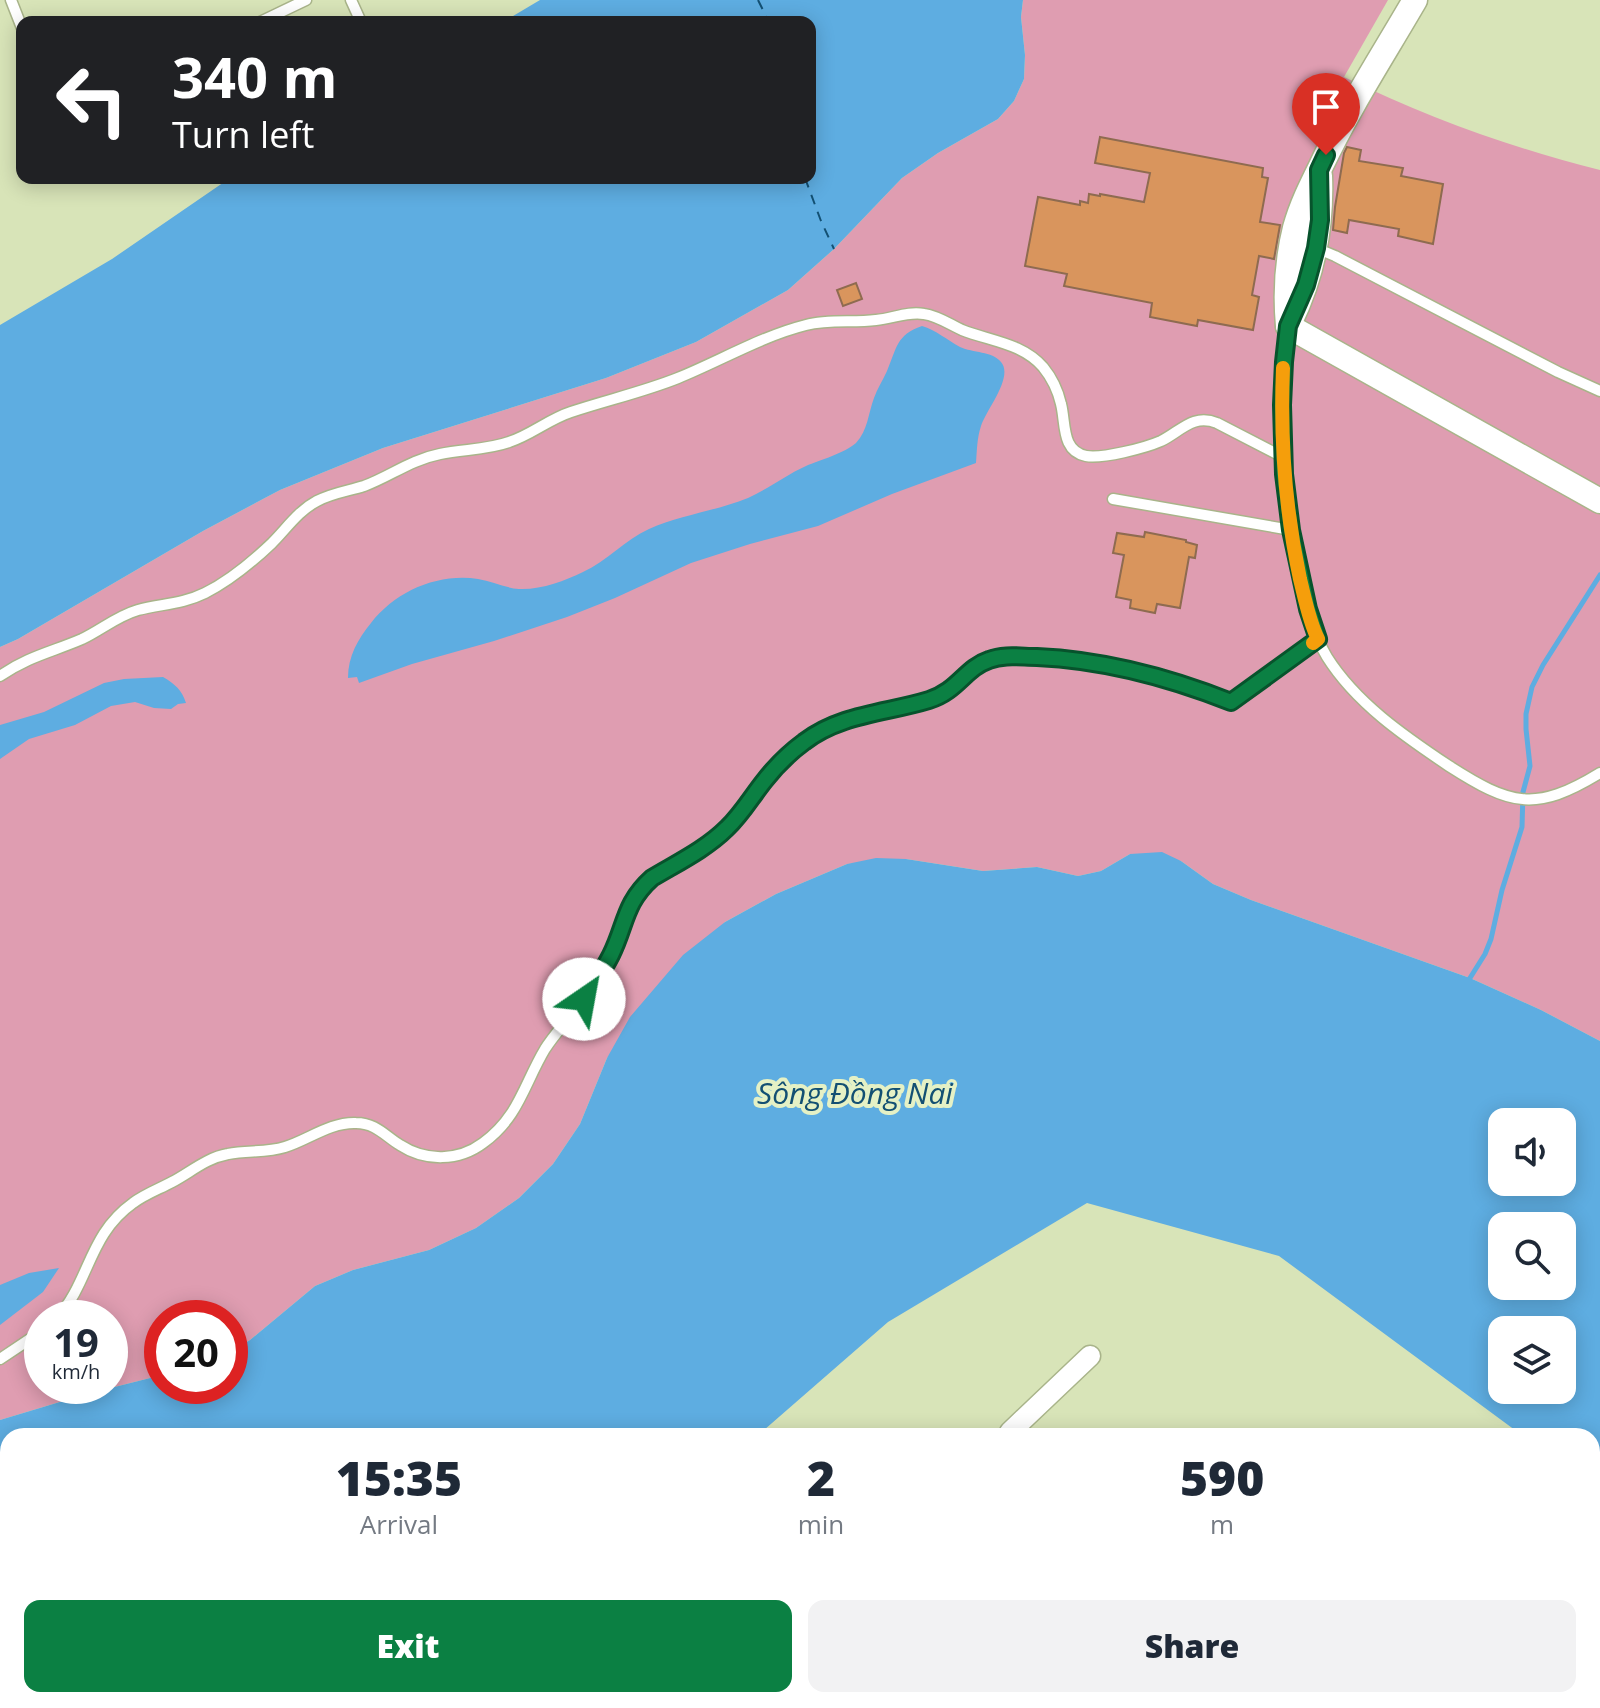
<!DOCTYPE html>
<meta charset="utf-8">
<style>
:root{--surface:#fff;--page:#f2f2f3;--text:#1f2937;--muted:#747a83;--accent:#0b8043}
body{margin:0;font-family:"Open Sans",sans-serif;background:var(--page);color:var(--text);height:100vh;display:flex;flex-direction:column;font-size:30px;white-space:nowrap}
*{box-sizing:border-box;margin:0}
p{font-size:26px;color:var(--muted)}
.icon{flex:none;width:44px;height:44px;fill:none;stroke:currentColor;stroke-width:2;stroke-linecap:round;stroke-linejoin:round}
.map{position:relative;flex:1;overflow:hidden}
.sheet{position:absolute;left:0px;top:1428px;width:1600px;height:280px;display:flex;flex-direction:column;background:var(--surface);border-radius:24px 24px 0 0;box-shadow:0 4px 20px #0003}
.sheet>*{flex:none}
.guide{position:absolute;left:16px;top:16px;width:800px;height:168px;border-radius:16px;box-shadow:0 4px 20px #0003;background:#202124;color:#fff;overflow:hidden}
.tools{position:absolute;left:1488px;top:1108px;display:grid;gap:16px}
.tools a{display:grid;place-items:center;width:88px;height:88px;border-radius:16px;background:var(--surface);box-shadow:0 4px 20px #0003;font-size:40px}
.speed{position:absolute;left:24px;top:1300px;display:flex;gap:16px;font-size:40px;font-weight:700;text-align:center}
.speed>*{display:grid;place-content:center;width:104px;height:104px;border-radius:50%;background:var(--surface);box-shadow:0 4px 20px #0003;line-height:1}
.speed small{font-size:20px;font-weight:400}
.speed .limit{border:12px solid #d22;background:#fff;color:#111}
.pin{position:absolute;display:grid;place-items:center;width:68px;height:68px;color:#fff;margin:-82px -34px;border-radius:50% 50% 50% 0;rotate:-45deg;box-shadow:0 0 8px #0007}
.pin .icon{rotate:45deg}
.me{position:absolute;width:88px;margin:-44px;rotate:33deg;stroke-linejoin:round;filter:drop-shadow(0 0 6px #0008)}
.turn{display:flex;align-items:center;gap:28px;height:168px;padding:0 24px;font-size:36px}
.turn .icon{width:104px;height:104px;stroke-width:2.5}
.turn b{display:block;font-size:56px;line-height:68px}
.eta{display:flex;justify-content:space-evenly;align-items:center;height:136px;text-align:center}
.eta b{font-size:48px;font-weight:800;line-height:56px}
.action{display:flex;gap:16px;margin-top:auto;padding:16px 24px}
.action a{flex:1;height:92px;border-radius:16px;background:var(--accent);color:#fff;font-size:32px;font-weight:800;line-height:92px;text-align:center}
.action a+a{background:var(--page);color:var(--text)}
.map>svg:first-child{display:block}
.green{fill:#df9db1;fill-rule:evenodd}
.water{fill:#5eade1;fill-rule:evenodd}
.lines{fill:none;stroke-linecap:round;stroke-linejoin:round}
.stream{stroke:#5eade1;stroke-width:5}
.ferry{stroke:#135073;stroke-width:2;stroke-dasharray:10 8;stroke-linecap:butt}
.building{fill:#d9955d;stroke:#8e6b50;stroke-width:2}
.service-casing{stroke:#a9b48a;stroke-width:13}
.minor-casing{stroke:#a9b48a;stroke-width:23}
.tertiary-casing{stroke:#a9b48a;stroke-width:27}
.service{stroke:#fff;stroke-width:10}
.minor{stroke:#fff;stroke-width:20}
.tertiary{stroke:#fff;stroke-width:24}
.route-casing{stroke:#07532c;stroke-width:20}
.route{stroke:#0b8043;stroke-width:14}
.slow{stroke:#f59e0b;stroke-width:14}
.labels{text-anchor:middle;stroke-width:8;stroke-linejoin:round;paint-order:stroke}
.water-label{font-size:30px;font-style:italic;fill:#135073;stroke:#e5f1c5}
</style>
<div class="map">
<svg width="1600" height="1708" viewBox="0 0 1600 1708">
<rect width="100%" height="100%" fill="#d8e4b8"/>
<path class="green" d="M1023,0H1388L1344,77C1429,118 1509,147 1600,170V1041L1541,1010L1470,978L1251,900L1213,884L1181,861L1130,854L1101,871L1078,876L1037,867L983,871L906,859L847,864L776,894L725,922L607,1058L580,1124L553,1164L519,1198L476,1228L429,1250L353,1270L315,1286L250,1340L230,1352V1318H162V1375L83,1395L0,1420V647L18,639L203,531L280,490L383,448L606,378L696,342L788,290L834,249L902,178L938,153L998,119L1014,101L1024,79L1025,55L1021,17ZM42,1318H110V1386H42Z"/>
<g class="water">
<path d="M540,0H1023L1021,17L1025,55L1024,79L1014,101L998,119L938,153L902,178L834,249L788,290L696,342L606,378L383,448L280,490L203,531L18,639L0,647V325L112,259L230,178H810V22H503Z"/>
<path d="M922,326C936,330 947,340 960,347C973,353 992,351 1001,362C1014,377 986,410 981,426C977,438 977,450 976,463L892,494L818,526L750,544L691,563L615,598L567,617L494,641L412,664L359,683L357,677L348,678C348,656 358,639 371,623C396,591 438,573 478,579C492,581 505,588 519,589C541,590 564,581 583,572C607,561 625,540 649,529C680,515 716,511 748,498C768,489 786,475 806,466C820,460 845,453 856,443C868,430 868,414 874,398C877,389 883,380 887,371C897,348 896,335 922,326Z"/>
<path d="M163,677C175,684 182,690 186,703L178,704L171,709L154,708L135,702L111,706L75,725L29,739L0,759V725L44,712L104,683L124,679Z"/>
<path d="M1162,852L1181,861L1213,884L1251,900L1470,978L1541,1010L1600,1041V1493L1592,1487V1436H1523L1279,1256L1087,1203L888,1322L757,1436H8V1700H441L423,1708H0V1420L83,1395L162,1375V1386H230V1352L250,1340L315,1286L353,1270L429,1250L476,1228L519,1198L553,1164L580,1124L607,1058L630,1017L683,955L725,922L776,894L847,864L876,858L906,859L983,871L1037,867L1078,876L1101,871L1130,854ZM1562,1122V1182H1502V1122ZM1562,1226V1286H1502V1226ZM1562,1330V1390H1502V1330Z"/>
<path d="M59,1268L43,1292L0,1325V1285L29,1273Z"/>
</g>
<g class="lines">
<path class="stream" d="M1470,978L1485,954L1491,939L1502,890L1522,827L1523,792L1530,766L1526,729V714L1532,687L1543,665L1600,575"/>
<g class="ferry">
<path d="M758,0L769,22"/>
<path d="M805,178L821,221L834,249"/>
</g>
</g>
<g class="building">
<path d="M1100,137L1263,168L1262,177L1268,178L1260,222L1280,225L1274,259L1259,256L1252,295L1259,297L1253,330L1198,320L1197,326L1150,317L1152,303L1064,286L1067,274L1025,266L1038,197L1080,205V201L1088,203L1089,194L1100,196V194L1144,202L1150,173L1095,163Z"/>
<path d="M1347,147L1361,150L1359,161L1403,168L1401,176L1443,184L1433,244L1398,236L1399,229L1349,220L1347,233L1333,230L1335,207L1344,153Z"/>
<path d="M856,283L862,299L843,306L837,290Z"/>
<path d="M1145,532L1186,540V542L1197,545L1195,558L1189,557L1180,608L1157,604L1155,613L1130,608L1131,600L1116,597L1124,555L1113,553L1117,533L1144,537Z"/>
</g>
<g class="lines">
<defs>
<g id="service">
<path d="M11,0L22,28"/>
<path d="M351,0L361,22"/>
<path d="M260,22L306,0"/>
<path d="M1316,248L1335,256L1558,372L1600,391"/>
<path d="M1288,327C1277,410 1281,494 1300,576C1306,604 1312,632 1327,657C1356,703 1404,736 1449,766C1510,805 1535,813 1600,773"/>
<path d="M1113,499L1291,530"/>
<path d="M0,676C29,656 52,652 82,639C101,630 117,616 138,610C161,604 183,604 205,593C229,581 252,562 272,543C287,528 298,511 317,501C332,493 348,491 364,486C391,476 410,460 440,454C463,449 487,450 509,442C531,435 549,419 571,412C607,400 643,392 678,378C720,361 762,336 806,325C829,319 853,323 876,320C892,319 907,311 924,314C938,316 949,324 962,330C990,341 1022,343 1043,367C1052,378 1058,391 1061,404C1066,423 1061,451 1086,456C1102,459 1145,448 1161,441C1180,432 1193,413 1217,423L1283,457"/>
<path d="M57,1318C90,1282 88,1235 133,1203C145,1194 159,1189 172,1182C191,1172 206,1158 228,1154C247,1150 266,1153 285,1147C308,1140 330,1122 356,1123C376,1123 385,1136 400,1145C426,1162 459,1161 483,1143C519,1117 524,1084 545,1049C552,1038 560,1029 568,1019C582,1002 594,985 605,967C617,946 619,922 631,902C650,870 688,860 716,838C737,821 749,800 765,780C778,763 794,748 811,737C851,711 898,715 938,697C964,685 969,664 1001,656C1029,657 1059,657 1088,661C1137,668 1185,684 1231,702L1318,639"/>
<path d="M0,1359L42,1331"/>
</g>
<g id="minor">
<path d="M1010,1432L1090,1356"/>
<path d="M805,1700L808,1708"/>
<path d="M982,1700L984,1708"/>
<path d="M1390,1700L1397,1708"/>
<path d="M1463,1708L1471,1700"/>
</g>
<g id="tertiary">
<path d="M1290,322C1313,275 1322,228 1320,176"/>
<path d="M1288,326L1600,501"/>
<path d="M1288,326C1285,293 1287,260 1295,228C1301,206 1311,186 1321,166C1348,109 1383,55 1415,0"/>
<path d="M1217,1700L1227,1708"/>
<path d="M1004,1708L1041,1700"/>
</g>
</defs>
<use href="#service" class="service-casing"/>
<use href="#minor" class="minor-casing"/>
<use href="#tertiary" class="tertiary-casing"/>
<use href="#service" class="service"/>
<use href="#minor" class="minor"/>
<use href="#tertiary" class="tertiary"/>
</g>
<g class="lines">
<defs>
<path id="route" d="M584,999C593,985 603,971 611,955C626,925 624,903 652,878C677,863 706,849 727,828C742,814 752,796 765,780C776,766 789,753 804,742C840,714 887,713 929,700C958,691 965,668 989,660C1004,654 1021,657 1037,657C1105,660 1168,677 1231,702L1318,639L1308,609L1291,530L1284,474L1282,405L1284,362L1288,326L1306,285L1316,248L1320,220L1319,170L1326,155"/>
</defs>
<use href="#route" class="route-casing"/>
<use href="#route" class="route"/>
<path class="slow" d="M1283,368C1280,440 1285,509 1300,579C1305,599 1309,621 1318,639L1313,643"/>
</g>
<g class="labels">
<g class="water-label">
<text x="855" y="1104">Sông Đồng Nai</text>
</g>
</g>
</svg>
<div class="tools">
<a><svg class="icon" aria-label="sound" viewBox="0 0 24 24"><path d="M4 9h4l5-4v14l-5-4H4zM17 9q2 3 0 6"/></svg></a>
<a><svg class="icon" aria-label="search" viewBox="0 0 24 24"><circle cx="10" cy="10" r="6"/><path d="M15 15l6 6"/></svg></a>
<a><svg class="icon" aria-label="layers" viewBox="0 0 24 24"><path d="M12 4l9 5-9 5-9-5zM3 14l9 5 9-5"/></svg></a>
</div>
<div class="speed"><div>19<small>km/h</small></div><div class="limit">20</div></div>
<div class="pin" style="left:1326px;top:155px;background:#d93025"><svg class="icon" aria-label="arrive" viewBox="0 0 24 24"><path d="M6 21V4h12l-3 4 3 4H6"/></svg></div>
<svg class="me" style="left:584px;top:999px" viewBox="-20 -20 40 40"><circle r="19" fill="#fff"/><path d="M0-13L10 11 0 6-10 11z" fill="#0b8043"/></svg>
<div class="guide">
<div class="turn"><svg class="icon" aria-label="left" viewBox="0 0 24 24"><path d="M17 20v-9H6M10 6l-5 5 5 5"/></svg><div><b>340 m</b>Turn left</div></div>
</div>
<section class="sheet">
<div class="eta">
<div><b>15:35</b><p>Arrival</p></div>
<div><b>2</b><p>min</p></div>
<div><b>590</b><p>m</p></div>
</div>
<div class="action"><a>Exit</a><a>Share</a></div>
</section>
</div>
